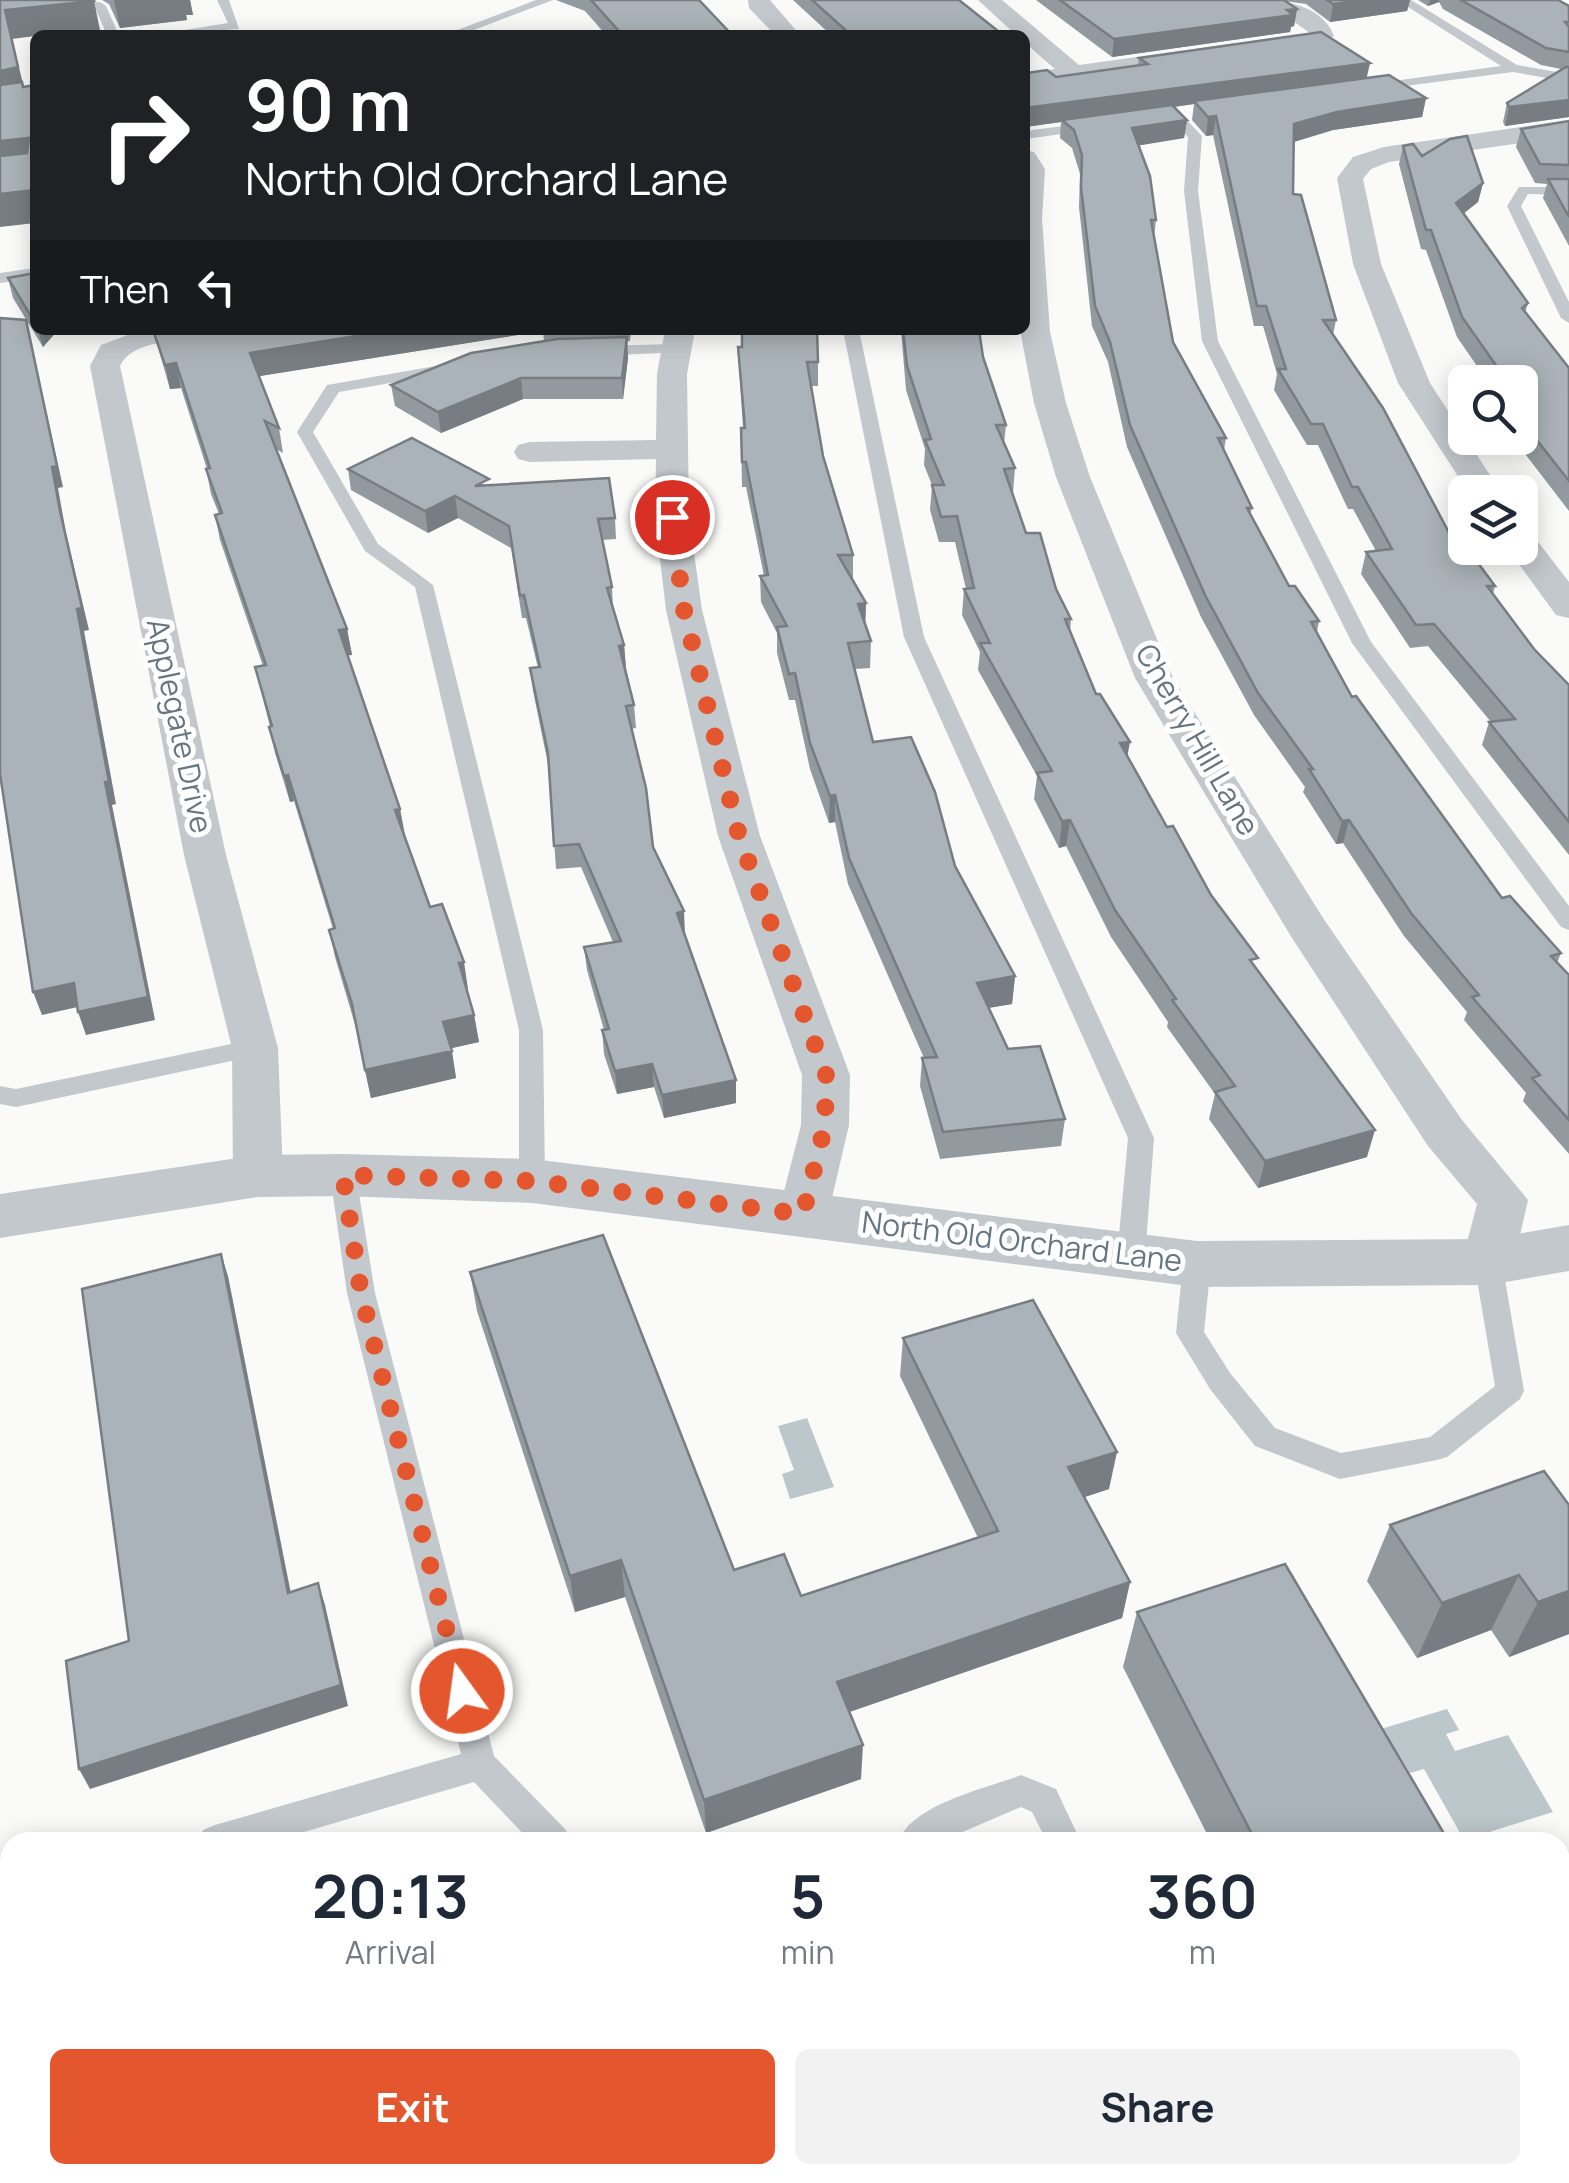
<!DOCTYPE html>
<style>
:root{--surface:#fff;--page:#f2f2f3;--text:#1f2937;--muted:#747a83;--accent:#e4572e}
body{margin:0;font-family:Manrope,sans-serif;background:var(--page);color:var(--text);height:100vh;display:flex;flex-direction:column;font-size:38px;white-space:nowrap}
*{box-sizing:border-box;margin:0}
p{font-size:32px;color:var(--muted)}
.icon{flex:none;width:55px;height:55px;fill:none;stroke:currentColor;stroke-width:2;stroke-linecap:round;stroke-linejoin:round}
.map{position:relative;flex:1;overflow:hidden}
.side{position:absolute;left:0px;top:1832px;width:1570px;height:352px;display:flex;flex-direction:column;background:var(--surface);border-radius:30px 30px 0 0;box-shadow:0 5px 25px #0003}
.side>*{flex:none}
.hud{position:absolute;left:30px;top:30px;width:1000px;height:305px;border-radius:15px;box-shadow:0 5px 25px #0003;background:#202124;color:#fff;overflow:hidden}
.buttons{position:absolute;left:1448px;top:365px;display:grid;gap:20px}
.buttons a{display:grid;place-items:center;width:90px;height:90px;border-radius:15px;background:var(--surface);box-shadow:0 5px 25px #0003;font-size:50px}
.pin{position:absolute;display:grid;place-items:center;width:85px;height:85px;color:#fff;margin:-42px;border:5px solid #fff;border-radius:50%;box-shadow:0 2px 10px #0007}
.me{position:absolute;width:110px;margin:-55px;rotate:346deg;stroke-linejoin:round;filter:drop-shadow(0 0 8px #0008)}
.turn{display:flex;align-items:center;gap:35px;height:210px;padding:0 50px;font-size:45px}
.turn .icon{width:130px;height:130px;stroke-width:2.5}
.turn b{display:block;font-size:70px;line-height:85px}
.then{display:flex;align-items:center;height:95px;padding:0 50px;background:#0003;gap:20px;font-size:38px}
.eta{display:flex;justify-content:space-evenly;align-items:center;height:170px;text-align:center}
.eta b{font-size:60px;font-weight:700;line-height:70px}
.action{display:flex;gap:20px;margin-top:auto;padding:20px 50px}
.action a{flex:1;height:115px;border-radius:15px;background:var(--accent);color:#fff;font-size:40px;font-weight:700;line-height:115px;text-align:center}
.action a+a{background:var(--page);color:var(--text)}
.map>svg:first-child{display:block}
.water{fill:#bbc7cb}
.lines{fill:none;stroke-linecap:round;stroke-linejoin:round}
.service{fill:#c3c8cc;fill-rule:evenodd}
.minor{fill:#c3c8cc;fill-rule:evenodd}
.tertiary{fill:#c3c8cc;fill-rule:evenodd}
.wall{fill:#929a9f}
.shaded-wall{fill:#777d82}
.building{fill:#aab3b9;stroke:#777d82;stroke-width:2.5}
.route{stroke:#e4572e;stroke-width:18;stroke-dasharray:0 32.4}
.labels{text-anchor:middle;stroke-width:10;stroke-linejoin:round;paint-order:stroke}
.street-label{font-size:30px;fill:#657683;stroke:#fff}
</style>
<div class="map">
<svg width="1569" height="2183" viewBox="0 0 1569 2183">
<rect width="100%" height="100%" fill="#fafaf8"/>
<g class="water">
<path d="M807,1418L834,1487L790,1499L782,1474L794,1470L778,1426Z"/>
<path d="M1447,1709L1459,1730L1446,1734L1455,1751L1508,1735L1553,1812L1464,1840L1424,1769L1410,1773L1399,1755L1375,1762L1361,1735Z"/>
</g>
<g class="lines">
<g class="service">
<path d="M217,0H229L239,29L154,35L228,23Z"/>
<path d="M536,0H553L461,35H444Z"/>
<path d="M1397,0H1411L1517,65L1569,74V82L1513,72L1367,91L1366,88L1372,84L1501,66Z"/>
<path d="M100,2L106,6L119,35H107L96,10L0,20V12Z"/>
<path d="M1169,112H1179L1202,136L1198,191L1218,341L1371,642L1569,906V930L1561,927L1352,643L1202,341L1184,191L1188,137L1169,118Z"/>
<path d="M1094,122L1101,126L1099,129L1025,139V131Z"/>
<path d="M1519,187H1569V195L1528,194L1521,206L1569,302V323L1561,318L1507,206Z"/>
<path d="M35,268V278L0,283V273Z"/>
<path d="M843,330H859L924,637L1154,1138L1145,1257L1141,1264L1131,1267L1121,1264L1117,1257L1128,1138L904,637Z"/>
<path d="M676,344L682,346V352L596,356L588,351L596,346Z"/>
<path d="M453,363L459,365V371L339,392L313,432L378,544L433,585L543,1030L545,1181L541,1188H523L519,1181V1030L415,587L365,551L297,432L327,385Z"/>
<path d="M255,1039L264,1042L267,1048L264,1054L16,1107L0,1104V1086L16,1089Z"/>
<path d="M343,1165L352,1168L356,1175L375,1293L494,1756L566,1830L571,1842H531L474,1782L270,1842H198L203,1830L215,1825L461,1754L347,1293L330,1175L334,1168Z"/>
<path d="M1488,1251L1498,1255L1502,1262L1524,1391L1520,1399L1447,1457L1437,1460L1340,1479L1255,1446L1210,1389L1176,1333L1183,1264L1187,1257L1197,1253L1207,1257L1211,1264L1204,1332L1230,1373L1275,1428L1341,1453L1430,1437L1495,1386L1474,1262L1478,1255Z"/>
<path d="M1021,1775L1056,1789L1081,1842H1047L1032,1812L1021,1807L939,1842H898C912,1804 985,1789 1021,1775Z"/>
<path d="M966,2175H1004L1007,2183H969Z"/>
<path d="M1191,2175H1229L1232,2183H1194Z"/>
</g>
<g class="minor">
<path d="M748,0H770L800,35H775L749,8Z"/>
<path d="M978,0H1002L1079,65L1310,33L1263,0C1289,0 1324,8 1334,36L1313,48L1025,87V73L1055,69L1025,43V35H1016Z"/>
<path d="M1569,120V136L1389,162L1371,169L1363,179L1381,264L1430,383L1501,492H1468L1398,383L1353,264L1337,178L1353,157L1384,147Z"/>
<path d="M1025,150L1034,152L1045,169L1042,219L1050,332L1066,403L1090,477L1173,678L1323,918L1462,1120L1528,1200L1514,1262L1506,1276L1488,1282L1470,1276L1462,1262L1477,1204L1428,1146L1292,938L1135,678L1056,477L1034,403L1020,330H1025Z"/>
<path d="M141,330H199L195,336C171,342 131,342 120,366L226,855L278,1048L283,1176L275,1189L258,1195L241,1189L233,1176L232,1048L184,855L90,366L101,345Z"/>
<path d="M665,330H695L687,374L689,517L702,610L760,836L850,1075L849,1125L828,1215L821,1229L803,1234L785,1229L778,1215L801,1125L802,1075L718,836L666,610L655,517L656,459L530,462L518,459L514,452L518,445L530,442L656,440L657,374Z"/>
<path d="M1520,531L1532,534L1569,582V618L1556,615L1507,548H1520Z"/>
</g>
<path class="tertiary" d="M343,1154L532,1159L1197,1241L1488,1239L1569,1225V1271L1488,1285L1197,1287L532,1203L343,1196L258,1197L0,1238V1194L258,1155Z"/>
</g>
<g class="wall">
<path d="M102,0H190L193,15H186L187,20L120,28L109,4Z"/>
<path d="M556,0H699L732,35H606L585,11Z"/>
<path d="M793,0H959L1003,35H831Z"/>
<path d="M1036,0H1410L1407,11L1330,22L1306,4L1285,1L1297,9L1294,26L1291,27L1290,32L1112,57Z"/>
<path d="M1418,0H1558L1569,6V117L1505,126L1503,122L1507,103L1561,69L1541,65L1443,9L1439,2L1428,6Z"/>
<path d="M1139,58L1366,78L1426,98L1422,117L1333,130L1294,142L1293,194L1336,320L1333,335L1455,544L1495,586L1493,594L1534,649L1569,685V855L1482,745L1489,722H1491L1428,646L1410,648L1361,574L1366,552L1376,551L1353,509H1348L1318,445H1307L1274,390L1277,374L1263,326H1254L1213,135L1206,136L1192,120L1194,104L1174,107L1187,120L1184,138L1139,145L1156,220L1154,237L1173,342L1226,438L1224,450L1252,508L1250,514L1289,586L1319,621L1317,632L1352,697L1502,898L1561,953L1557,963L1569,975V1154L1523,1101L1526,1093L1464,1020L1467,1012L1404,936L1343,843L1336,844L1303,792L1305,787L1254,715L1201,617L1127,447L1108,362L1092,326L1079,207L1080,174L1072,148L1060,138L1061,122L1025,127V71L1027,73L1056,77L1138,65Z"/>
<path d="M1569,121V246L1543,198L1547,184L1535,183L1516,147L1521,129Z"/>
<path d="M1403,146L1422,156L1483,183L1478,202L1463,213L1528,303L1525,313L1569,368V511L1519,446L1521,441L1519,438H1520V382H1488L1457,337L1426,250L1421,249L1399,164Z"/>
<path d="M35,273V330H58L43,347L13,298L8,278Z"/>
<path d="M153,330H631L630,341H627L628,358L623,399H523L441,433L395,406L391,385L544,341L543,331L259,376L279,428L283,453L276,449L347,629L352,655H348L400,809L404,836L430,907L468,989H467L474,1015L479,1042L451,1048L456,1078L371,1098L356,1028L335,957L329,930L333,929L294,801L290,802L275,753L269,727H270L255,667L263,666L220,540L215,515L219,514L211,494L206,469H207L181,388L170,389Z"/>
<path d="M901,330H979L983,357L1006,425L1004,444L1015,468L1013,493L1026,533L1071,619L1070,632L1096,694L1127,757L1167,827L1211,895L1367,1157L1258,1188L1209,1119L1215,1094L1167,1027L1168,1022L1111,937L1066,846L1059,848L1034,799L1037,776L978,670L980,652L962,615L964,589H966L955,542H939L930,510L932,485L924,465L925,449L906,390Z"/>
<path d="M738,347L818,362V386H811L823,456L853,555V580L866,603L865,625L871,641L870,668L854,669L873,742L955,866L1015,976L1012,1004L989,1008L1008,1049L1065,1119L1061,1146L940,1159L920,1086L922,1058H924L848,884L835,822L829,823L810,769L795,700H789L777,653V633L761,602L760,576H764L746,487H742L741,428H743Z"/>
<path d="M348,469L490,485L615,518L616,539L602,540L612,587L613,609L624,645L626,668L634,705L636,728L631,729L653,847L736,1080V1103L664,1118L654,1087L617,1094L604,1054L602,1030H604L587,970L584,947L613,942L581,867L556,869L549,769L533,691L530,668H538L526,618H522L511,548L458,518L428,533L351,490Z"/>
<path d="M470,1272L734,1570L801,1596L978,1538L900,1376L903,1338L1109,1489L1084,1497L1130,1582L1122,1618L849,1712L861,1779L706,1833L625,1597L575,1612L477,1311Z"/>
<path d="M1569,1505V1634L1509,1657L1491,1630L1417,1658L1367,1581L1390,1525Z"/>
<path d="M1137,1612L1449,1842H1211L1123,1667Z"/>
<path d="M657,2175H873L876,2183H659Z"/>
<path d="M1409,2175H1448L1429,2183H1414Z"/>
</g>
<g class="shaded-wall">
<path d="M114,0H190L193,15H186L187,20L120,28Z"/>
<path d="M1366,0H1410L1407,11L1330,22L1333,4Z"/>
<path d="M1430,0H1439V2L1428,6Z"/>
<path d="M94,1L100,30L35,35V36L12,39L26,96L0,103V71L5,10Z"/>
<path d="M1297,9L1294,26L1291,27L1290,32L1112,57L1114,39Z"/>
<path d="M1370,63L1366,81L1194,101V104L1065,122L1062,120L1061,122L1025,127V108Z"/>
<path d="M1426,98L1422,117L1333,130L1290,143L1294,124L1337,112Z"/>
<path d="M1569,100V117L1505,126L1509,107Z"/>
<path d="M1216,116L1213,135L1206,136L1208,117Z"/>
<path d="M1187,120L1184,138L1130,147L1132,128Z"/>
<path d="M29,138L35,160L0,172V141Z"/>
<path d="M1483,183L1478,202L1452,223L1456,203Z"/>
<path d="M35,190V223L0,227V194Z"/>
<path d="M26,320L63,487L58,488L66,533L89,630L84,631L116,804L112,805L155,1020L86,1035L78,1012L105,782L60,511Z"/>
<path d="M38,330H58L43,347Z"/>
<path d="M394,330H543V331L254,377L250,353Z"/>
<path d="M627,337L628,358L623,399L622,378Z"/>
<path d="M176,363L181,388L170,389L165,365Z"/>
<path d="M521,378L523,399L441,433L438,412Z"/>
<path d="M455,496L458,518L428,533L425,511Z"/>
<path d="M866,603L865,629L858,604Z"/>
<path d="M347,629L352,655L344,656L339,630Z"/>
<path d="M624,645L626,668L619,646Z"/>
<path d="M1130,742L1125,769L1120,743Z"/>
<path d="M288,775L294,801L290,802L284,776Z"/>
<path d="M835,795V822L829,823L830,796Z"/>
<path d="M400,809L405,835L399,837L395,810Z"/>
<path d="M1070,820L1066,846L1059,848L1062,821Z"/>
<path d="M1349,820L1343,843L1336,844L1342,821Z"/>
<path d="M684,911L685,934L677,913Z"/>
<path d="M464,962L468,989L463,990L459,963Z"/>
<path d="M1015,976L1012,1004L975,1010L977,983Z"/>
<path d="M74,983L82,1006L42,1015L33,992Z"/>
<path d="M474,1015L479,1042L448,1049L443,1022Z"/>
<path d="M452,1051L456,1078L371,1098L365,1070Z"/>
<path d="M652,1064L654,1087L617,1094L615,1071Z"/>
<path d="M736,1080V1103L664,1118L662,1095Z"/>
<path d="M1375,1130L1367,1157L1258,1188L1265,1161Z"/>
<path d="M221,1254L228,1276L295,1614L288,1593Z"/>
<path d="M1117,1452L1109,1489L1061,1505L1068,1467Z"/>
<path d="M621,1560L625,1597L575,1612L570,1576Z"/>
<path d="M1519,1575L1491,1630L1417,1658L1442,1603Z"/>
<path d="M1130,1582L1122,1618L835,1717L837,1682Z"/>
<path d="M318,1583L325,1605L348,1706L90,1789L79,1769Z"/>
<path d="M1569,1591V1634L1509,1657L1538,1602Z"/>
<path d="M863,1745L861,1779L706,1833L704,1800Z"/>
<path d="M1569,2098V2125L1560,2129V2102Z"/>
<path d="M1427,2175H1448L1429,2183H1420Z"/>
</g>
<g class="building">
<path d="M0,0H93L94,1L5,10L18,67L0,71Z"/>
<path d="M591,0H699L732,35H610L618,30Z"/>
<path d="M812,0H959L1003,35H851Z"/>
<path d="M1060,0H1284L1297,9L1287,10L1293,15L1114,39Z"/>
<path d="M1327,0H1366L1333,4Z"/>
<path d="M1461,0H1558L1569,6V22H1565L1569,27V52L1546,48Z"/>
<path d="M1321,32L1370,63L1025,108V71L1027,73L1047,70L1056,77L1148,64L1139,58Z"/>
<path d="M1566,67H1569V100L1509,107L1507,103Z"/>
<path d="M1389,75L1426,98L1337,112L1294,124L1293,194L1301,195L1336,320H1323L1383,408L1455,544H1464L1465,548H1467L1495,586H1487L1534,649L1569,685V822L1489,722L1515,719L1434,624L1416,625L1366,552L1392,549L1358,487H1352L1323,424H1311L1278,369H1286L1266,306H1257L1216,116L1208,117L1194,101Z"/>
<path d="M22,82L23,87L35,85V190L0,194V156L27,153L29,138L0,141V85Z"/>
<path d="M1172,105L1187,120L1132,128L1150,176L1156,220H1151L1173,342L1226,438H1218L1252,508H1247L1289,586H1295L1319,621L1311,622L1352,697L1356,696L1502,898L1510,896L1561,953L1551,956L1569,975V1120L1532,1078L1540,1075L1472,997L1479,995L1411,913L1349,820L1342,821L1309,769H1313L1258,693L1205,595L1130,425L1110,342L1095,306L1081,187L1082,155L1074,130L1062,120Z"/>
<path d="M1569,121V165L1540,164L1521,129Z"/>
<path d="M1467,136L1483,183L1456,203L1528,303L1522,308L1569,368V481L1525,425L1530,424L1520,410V382H1501L1500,381H1507L1462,317L1431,230H1426L1403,146L1413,144L1422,156L1450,139Z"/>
<path d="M1548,179H1569V217Z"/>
<path d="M35,273V323L8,278Z"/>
<path d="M0,318L26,320L57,466L52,467L60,511L82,608L77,609L109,782H105L148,997L78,1012L74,983L33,992L0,774Z"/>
<path d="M153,330H394L250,353L279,428L265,421L347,629L339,630L400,809L395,810L430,907L442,904L464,962L459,963L474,1015L443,1022L452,1051L365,1070L352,1004L329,930L335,928L288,775L284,776L269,727L272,726L255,667L266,665L215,515L222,513L206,469L210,468L176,363L165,365Z"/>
<path d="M742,330H817L818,362H807L823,456L853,555H838L866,603L858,604L871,641L848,643L873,742L911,737L935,792L955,866L1015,976L977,983L1008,1049L1040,1046L1065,1119L943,1132L922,1058L937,1057L849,858L835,795L830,796L810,743L795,673L789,674L777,627L787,626L760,576L768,575L746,462H742L741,428H745L738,347H742Z"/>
<path d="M903,330H979L983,357L1006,425H996L1015,468L1004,469L1026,533H1040L1056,589L1071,619H1065L1096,694H1100L1130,742L1120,743L1167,827L1173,826L1211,895L1258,958L1250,960L1375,1130L1265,1161L1215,1092L1235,1086L1172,1000L1176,999L1115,910L1070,820L1062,821L1037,773L1052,771L980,643H990L964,589L974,588L957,516L941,517L932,485H944L925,440L931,439L907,366Z"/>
<path d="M627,337L622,378H521L438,412L391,385L471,353L557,339Z"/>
<path d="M412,438L489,479L475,486L609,478L615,518L598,519L612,587L607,588L624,645L619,646L634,705L626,706L646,788L653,847L684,911L677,913L736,1080L662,1095L652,1064L615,1071L602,1030L609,1029L584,947L621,941L579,844L554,846L548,753L530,668L540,667L524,595L520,596L509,526L455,496L425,511L348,469Z"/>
<path d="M603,1235L734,1570L784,1554L801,1596L998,1531L903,1338L1033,1300L1117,1452L1068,1467L1130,1582L837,1682L863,1745L704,1800L621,1560L570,1576L470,1272Z"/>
<path d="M221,1254L288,1593L318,1583L341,1685L79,1769L66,1661L129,1641L82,1289Z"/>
<path d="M1544,1471L1569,1505V1591L1538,1602L1519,1575L1442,1603L1390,1525Z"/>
<path d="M1285,1564L1449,1842H1256L1137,1612Z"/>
<path d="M1569,1876V2098L1560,2102V1879Z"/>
<path d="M270,2175H552L554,2183H249Z"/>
<path d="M662,2175H873L876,2183H665Z"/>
</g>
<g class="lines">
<path class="route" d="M462,1691L361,1293L343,1175L532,1181L803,1214L825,1125L826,1075L739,836L684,610L672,517"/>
</g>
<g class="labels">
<g class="street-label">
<text transform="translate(179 726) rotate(78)" y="10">Applegate Drive</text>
<text transform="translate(1197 740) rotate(60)" y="10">Cherry Hill Lane</text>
<text transform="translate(1022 1242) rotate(7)" y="10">North Old Orchard Lane</text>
</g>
</g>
</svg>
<div class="buttons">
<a><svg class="icon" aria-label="search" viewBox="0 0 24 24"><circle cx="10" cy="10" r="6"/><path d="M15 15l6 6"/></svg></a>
<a><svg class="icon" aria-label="layers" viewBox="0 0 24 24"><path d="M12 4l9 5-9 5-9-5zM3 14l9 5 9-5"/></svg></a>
</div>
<div class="pin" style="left:672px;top:517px;background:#d93025"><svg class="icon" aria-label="arrive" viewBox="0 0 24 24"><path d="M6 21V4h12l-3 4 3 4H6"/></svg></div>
<svg class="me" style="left:462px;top:1691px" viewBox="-20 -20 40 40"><circle r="17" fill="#e4572e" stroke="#fff" stroke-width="3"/><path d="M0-11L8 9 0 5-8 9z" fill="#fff"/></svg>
<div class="hud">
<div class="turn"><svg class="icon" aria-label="right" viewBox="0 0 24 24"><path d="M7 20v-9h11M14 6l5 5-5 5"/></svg><div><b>90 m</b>North Old Orchard Lane</div></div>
<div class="then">Then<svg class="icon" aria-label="left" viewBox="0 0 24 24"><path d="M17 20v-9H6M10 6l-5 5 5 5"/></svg></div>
</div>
<section class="side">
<div class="eta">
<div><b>20:13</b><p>Arrival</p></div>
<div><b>5</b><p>min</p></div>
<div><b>360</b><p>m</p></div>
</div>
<div class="action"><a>Exit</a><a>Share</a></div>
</section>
</div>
